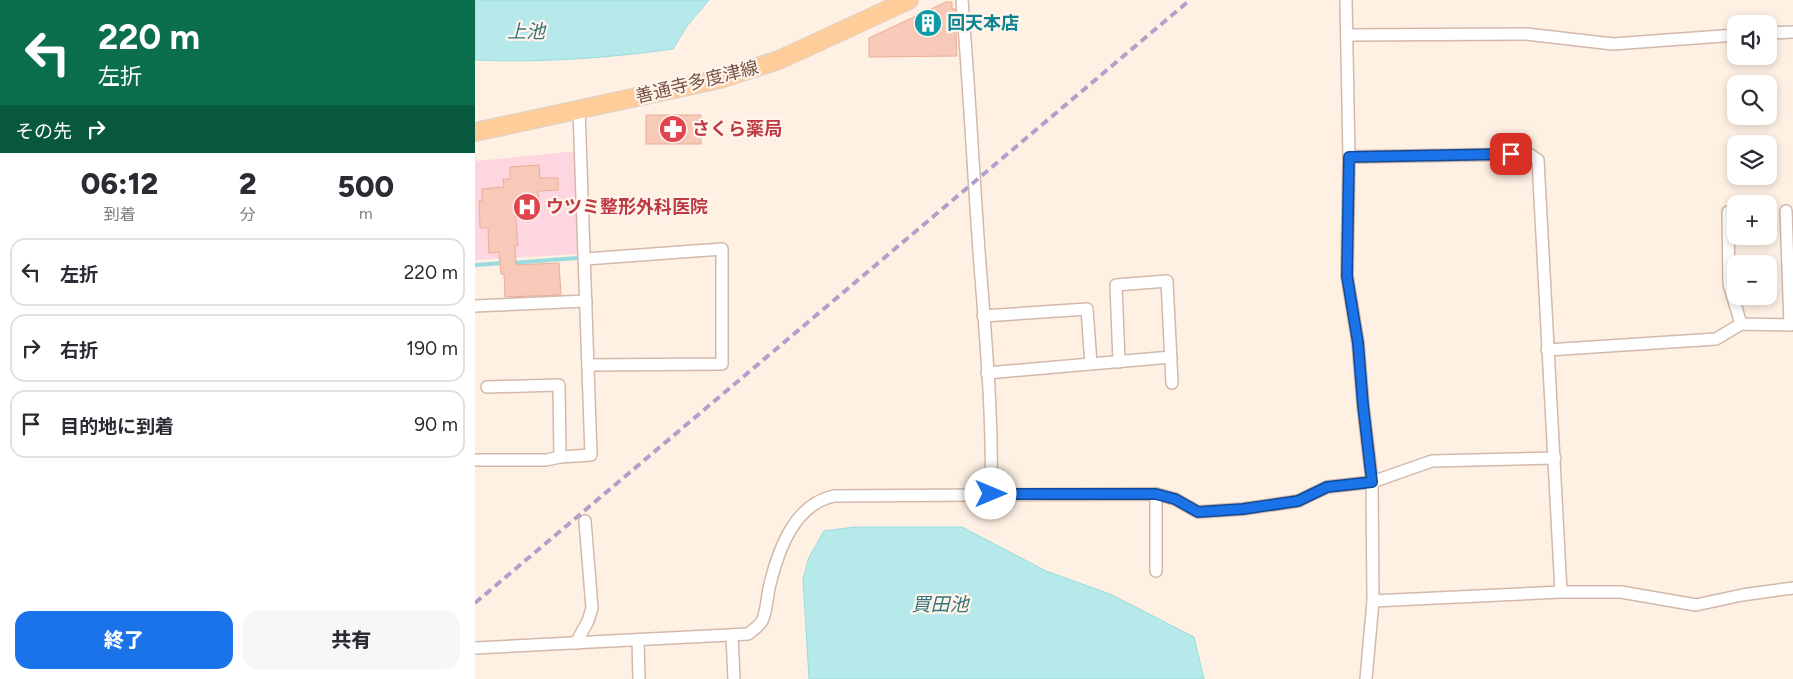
<!DOCTYPE html>
<html lang="ja">
<meta charset="utf-8">
<style>
:root{--surface:#fff;--page:#f7f7f7;--text:#2b2b33;--muted:#7c7c81;--line:#e1e1e2;--accent:#1a73e8}
body{margin:0;font-family:Figtree,"Noto Sans JP",sans-serif;background:var(--page);color:var(--text);height:100vh;display:flex;flex-direction:column;font-size:19px;white-space:nowrap}
*{box-sizing:border-box;margin:0}
p{font-size:16px;color:var(--muted)}
.icon{flex:none;width:28px;height:28px;fill:none;stroke:currentColor;stroke-width:2;stroke-linecap:round;stroke-linejoin:round}
.map{position:relative;flex:1;overflow:hidden}
.side{display:flex;flex-direction:column;background:var(--surface);width:475px}
.side>*{flex:none}
.guide{background:#0b6e4f;color:#fff;overflow:hidden}
.fabs{position:absolute;left:1252px;top:15px;display:grid;gap:10px}
.fabs a{display:grid;place-items:center;width:50px;height:50px;border-radius:10px;background:var(--surface);box-shadow:0 2px 8px #0003;font-size:25px}
.pin{position:absolute;display:grid;place-items:center;width:42px;height:42px;color:#fff;margin:-21px;border-radius:10px;box-shadow:0 2px 8px #0006}
.me{position:absolute;width:55px;margin:-28px;rotate:90deg;stroke-linejoin:round;filter:drop-shadow(0 0 4px #0008)}
.turn{display:flex;align-items:center;gap:18px;height:105px;padding:0 15px;font-size:22px}
.turn .icon{width:65px;height:65px;stroke-width:2.5}
.turn b{display:block;font-size:35px;line-height:42px}
.then{display:flex;align-items:center;height:48px;padding:0 15px;background:#0003;gap:10px;font-size:19px}
.eta{display:flex;justify-content:space-evenly;align-items:center;height:85px;text-align:center}
.eta b{font-size:30px;font-weight:800;line-height:35px}
.action{display:flex;gap:10px;margin-top:auto;padding:10px 15px}
.action a{flex:1;height:58px;border-radius:15px;background:var(--accent);color:#fff;font-size:20px;font-weight:800;line-height:58px;text-align:center}
.action a+a{background:var(--page);color:var(--text)}
ul{padding:0;list-style:none}
li{display:flex;align-items:center;gap:15px;height:68px;margin:0 10px 8px;padding:0 5px;border:2px solid var(--line);border-radius:15px}
li div{flex:1}
li b{display:block;font-size:19px}
li em{font-style:normal}
main{display:flex;flex:1;min-height:0}
.map>svg:first-child{display:block}
.medical{fill:#fdd6df}
.water{fill:#b6e9ea;stroke:#9bdbdd}
.lines{fill:none;stroke-linecap:round;stroke-linejoin:round}
.stream{stroke:#9bdbdd;stroke-width:4}
.building{fill:#f6c9b8;stroke:#ebad97}
.minor-casing{stroke:#d3b8ab;stroke-width:14}
.primary-casing{stroke:#dcd2cf;stroke-width:20}
.minor{stroke:#fff;stroke-width:11}
.primary{stroke:#ffcd9a;stroke-width:18}
.rail{stroke:#b1a0c9;stroke-width:4;stroke-dasharray:8 5;stroke-linecap:butt}
.route-casing{stroke:#114b97;stroke-width:12}
.route{stroke:#1a73e8;stroke-width:9}
.labels{text-anchor:middle;stroke-width:4.5;stroke-linejoin:round;paint-order:stroke}
.culture-label{font-size:18px;font-weight:bold;fill:#0d838f;stroke:#fff5ec;text-anchor:start}
.street-label{font-size:18px;fill:#795246;stroke:#fff5ec}
.health-label{font-size:18px;font-weight:bold;fill:#be3a42;stroke:#fff5ec;text-anchor:start}
.water-label{font-size:19px;font-style:italic;fill:#367679;stroke:#fff5ec}
</style>
<main>
<section class="side">
<div class="guide">
<div class="turn"><svg class="icon" aria-label="left" viewBox="0 0 24 24"><path d="M17 20v-9H6M10 6l-5 5 5 5"/></svg><div><b>220 m</b>左折</div></div>
<div class="then">その先<svg class="icon" aria-label="right" viewBox="0 0 24 24"><path d="M7 20v-9h11M14 6l5 5-5 5"/></svg></div>
</div>
<div class="eta">
<div><b>06:12</b><p>到着</p></div>
<div><b>2</b><p>分</p></div>
<div><b>500</b><p>m</p></div>
</div>
<ul>
<li><svg class="icon" aria-label="left" viewBox="0 0 24 24"><path d="M17 20v-9H6M10 6l-5 5 5 5"/></svg><div><b>左折</b></div><em>220 m</em></li>
<li><svg class="icon" aria-label="right" viewBox="0 0 24 24"><path d="M7 20v-9h11M14 6l5 5-5 5"/></svg><div><b>右折</b></div><em>190 m</em></li>
<li><svg class="icon" aria-label="arrive" viewBox="0 0 24 24"><path d="M6 21V4h12l-3 4 3 4H6"/></svg><div><b>目的地に到着</b></div><em>90 m</em></li>
</ul>
<div class="action"><a>終了</a><a>共有</a></div>
</section>
<div class="map">
<svg width="1318" height="679" viewBox="0 0 1318 679">
<rect width="100%" height="100%" fill="#fef1e3"/>
<path class="medical" d="M102,151L105,254L0,260V155L2,161Z"/>
<g class="water">
<path d="M0,0H234L212,26L198,49C132,58 67,63 0,60Z"/>
<path d="M379,527H487L571,571L635,594L719,637L729,679H334L328,579L334,557L349,531Z"/>
</g>
<g class="lines">
<g class="stream">
<path d="M37,263L102,258"/>
<path d="M0,265L28,263"/>
</g>
</g>
<g class="building">
<path d="M471,2H477V9H480L482,56L394,57V38Z"/>
<rect x="171" y="115" width="55" height="29"/>
<path d="M64,165L65,178H83V190L63,191L64,203H55V209L40,210L43,246H40L41,265L84,263L86,295L30,297L29,274H26L24,252L14,253L13,228H5L4,201H7V189L29,187L28,179H35V167Z"/>
</g>
<g class="lines">
<defs>
<g id="minor">
<path d="M487,0C494,84 498,167 504,251C510,332 518,413 516,494"/>
<path d="M871,0L874,157L872,276L883,343L888,405L897,482L898,601L891,679"/>
<path d="M1294,33L1318,32"/>
<path d="M872,35L1051,34L1138,44L1261,35"/>
<path d="M874,157L1054,154L1063,160L1086,592"/>
<path d="M1311,211L1315,325"/>
<path d="M1253,212L1254,284L1266,324"/>
<path d="M110,259L247,249V364L113,365"/>
<path d="M0,306L111,301"/>
<path d="M508,316L612,309L616,364"/>
<path d="M1072,350L1241,339L1266,324L1315,325L1318,320"/>
<path d="M644,362L641,285L692,281L697,383"/>
<path d="M512,373L696,357"/>
<path d="M12,387L84,385L85,457L116,455L104,110"/>
<path d="M0,460H71L85,457"/>
<path d="M681,494V571"/>
<path d="M898,601L1086,592H1146L1221,605L1267,595L1318,588"/>
<path d="M257,635L259,679"/>
<path d="M163,640L164,679"/>
<path d="M101,643L113,621L117,608L110,521"/>
<path d="M0,648L273,634C277,631 284,626 287,621C292,611 292,595 295,584C304,548 320,504 359,496L681,494L700,499L723,512L768,509L823,501L852,487L897,482L957,461L1080,458"/>
</g>
<path id="primary" d="M0,132L245,79L304,60L434,0"/>
</defs>
<use href="#minor" class="minor-casing"/>
<use href="#primary" class="primary-casing"/>
<use href="#minor" class="minor"/>
<use href="#primary" class="primary"/>
<path class="rail" d="M0,603L715,0"/>
</g>
<g class="lines">
<defs>
<path id="route" d="M516,494H681L700,499L723,512L768,509L823,501L852,487L897,482L888,405L883,343L872,276L874,157L1036,154"/>
</defs>
<use href="#route" class="route-casing"/>
<use href="#route" class="route"/>
</g>
<defs>
<symbol id="building-disc" viewBox="-11 -11 22 22"><circle r="9.5" fill="#0f9aa8" stroke="#fff5ec"/><path d="M-4-6H4V6H1V3H-1V6H-4ZM-2.5-4.3h1.7v1.8h-1.7ZM.8-4.3h1.7v1.8H.8ZM-2.5-1h1.7V.8h-1.7ZM.8-1h1.7V.8H.8Z" fill="#fff"/></symbol>
<symbol id="pharmacy-disc" viewBox="-11 -11 22 22"><circle r="9.5" fill="#e0444e" stroke="#fff5ec"/><path d="M-2-6h4v4h4v4h-4v4h-4v-4h-4v-4h4Z" fill="#fff"/></symbol>
<symbol id="hospital-disc" viewBox="-11 -11 22 22"><circle r="9.5" fill="#e0444e" stroke="#fff5ec"/><path d="M-5-5h3v3.5h4V-5h3V5h-3V1.5h-4V5h-3Z" fill="#fff"/></symbol>
</defs>
<g fill-rule="evenodd">
<use href="#building-disc" x="437" y="7" width="32" height="32"/>
<use href="#pharmacy-disc" x="182" y="113" width="32" height="32"/>
<use href="#hospital-disc" x="36" y="191" width="32" height="32"/>
</g>
<g class="labels">
<g class="culture-label">
<text x="472" y="29">回天本店</text>
</g>
<g class="street-label">
<text transform="translate(222 82) rotate(-14)" y="6">善通寺多度津線</text>
</g>
<g class="health-label">
<text x="217" y="135">さくら薬局</text>
<text x="71" y="213">ウツミ整形外科医院</text>
</g>
<g class="water-label">
<text x="51" y="38">上池</text>
<text x="465" y="611">買田池</text>
</g>
</g>
</svg>
<div class="fabs">
<a><svg class="icon" aria-label="sound" viewBox="0 0 24 24"><path d="M4 9h4l5-4v14l-5-4H4zM17 9q2 3 0 6"/></svg></a>
<a><svg class="icon" aria-label="search" viewBox="0 0 24 24"><circle cx="10" cy="10" r="6"/><path d="M15 15l6 6"/></svg></a>
<a><svg class="icon" aria-label="layers" viewBox="0 0 24 24"><path d="M12 4l9 5-9 5-9-5zM3 14l9 5 9-5"/></svg></a>
<a>+</a>
<a>−</a>
</div>
<div class="pin" style="left:1036px;top:154px;background:#d93025"><svg class="icon" aria-label="arrive" viewBox="0 0 24 24"><path d="M6 21V4h12l-3 4 3 4H6"/></svg></div>
<svg class="me" style="left:516px;top:494px" viewBox="-20 -20 40 40"><circle r="19" fill="#fff"/><path d="M0-13L10 11 0 6-10 11z" fill="#1a73e8"/></svg>
</div>
</main>
